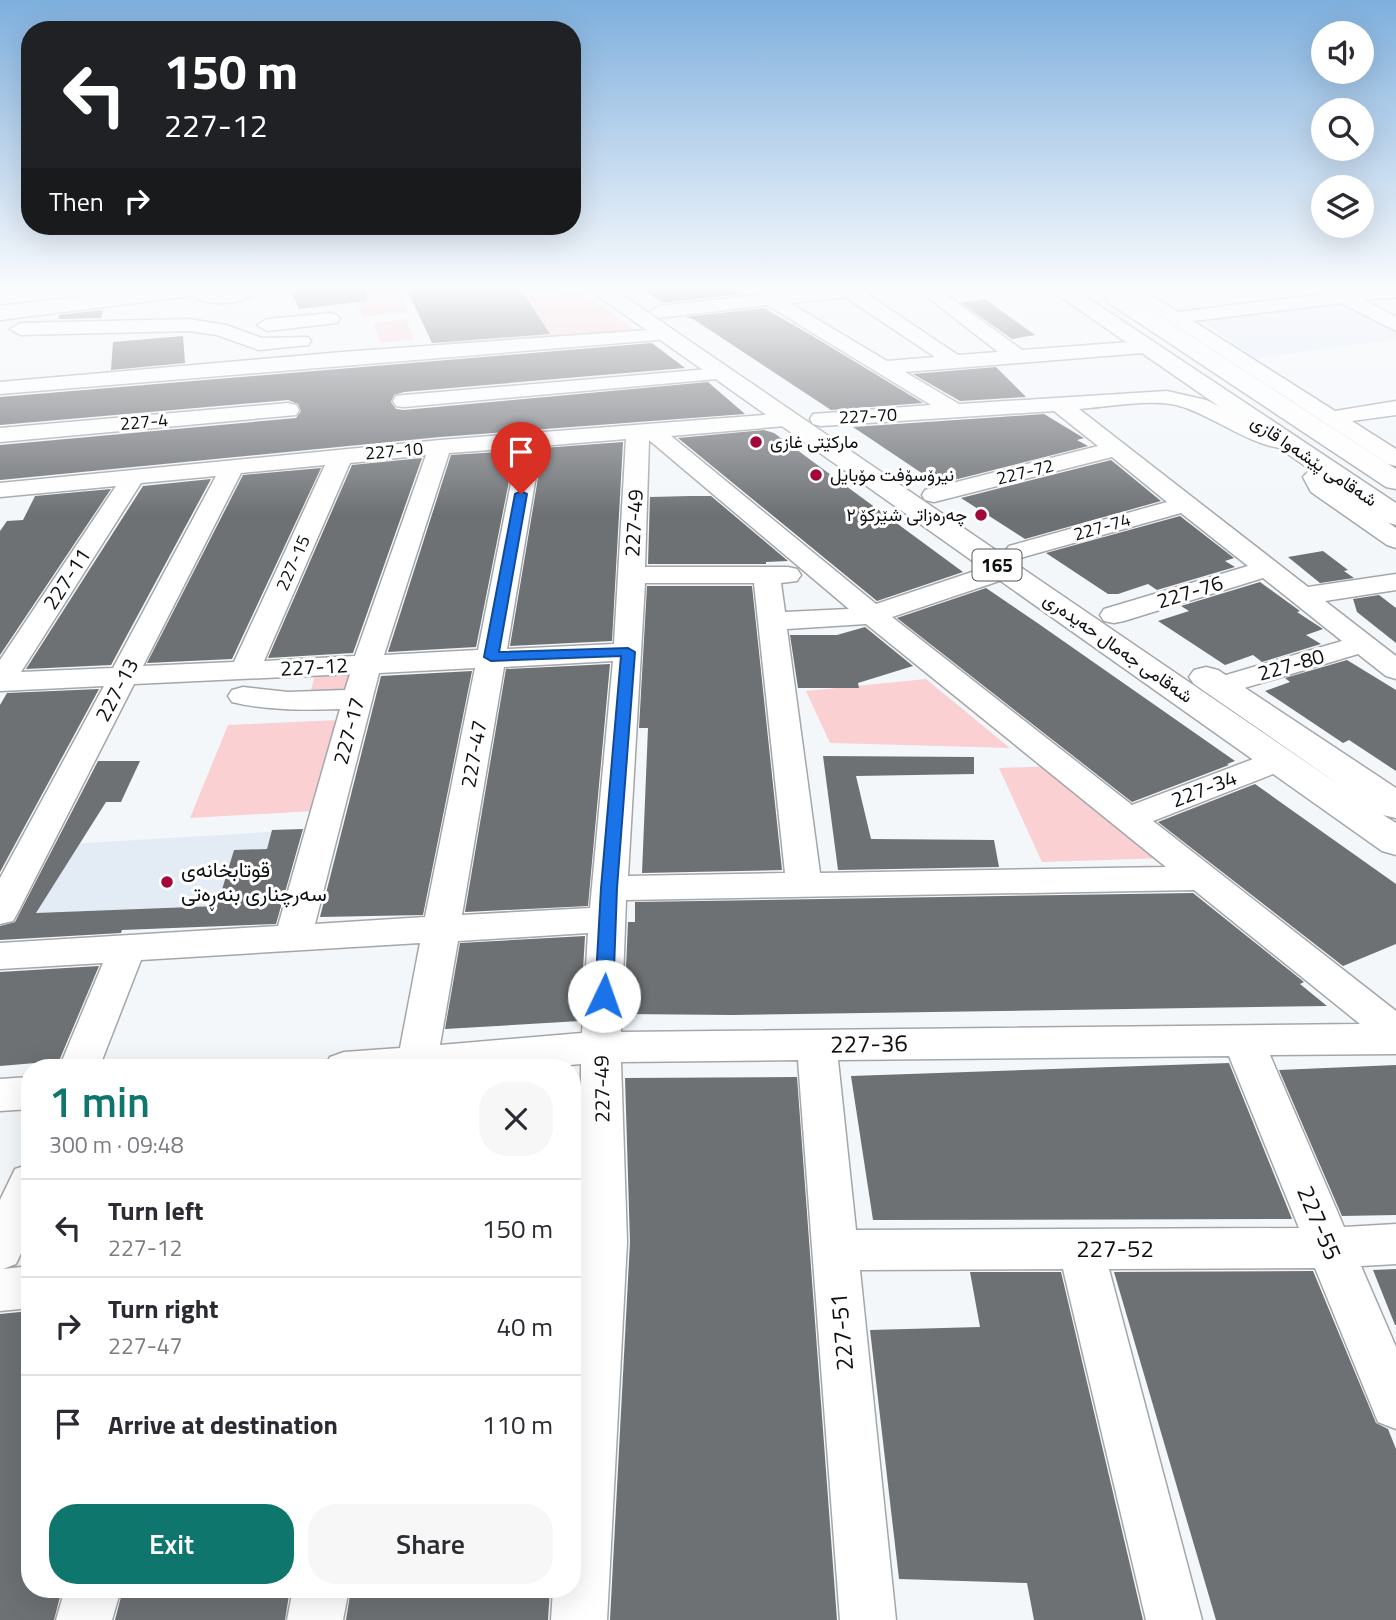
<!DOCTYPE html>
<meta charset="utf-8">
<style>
:root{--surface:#fff;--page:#f7f7f7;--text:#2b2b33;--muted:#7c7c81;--line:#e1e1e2;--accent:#0f766e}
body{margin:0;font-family:"Titillium Web",Vazirmatn,sans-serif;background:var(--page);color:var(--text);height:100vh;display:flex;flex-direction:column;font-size:26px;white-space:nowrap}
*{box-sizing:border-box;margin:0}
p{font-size:23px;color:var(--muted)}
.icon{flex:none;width:38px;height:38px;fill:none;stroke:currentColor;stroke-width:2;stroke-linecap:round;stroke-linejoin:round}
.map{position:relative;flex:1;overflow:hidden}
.drawer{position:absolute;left:21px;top:1059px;width:560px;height:539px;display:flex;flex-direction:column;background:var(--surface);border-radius:28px;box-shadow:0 7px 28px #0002}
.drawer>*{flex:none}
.top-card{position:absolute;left:21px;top:21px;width:560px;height:214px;border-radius:28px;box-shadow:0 7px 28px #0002;background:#202124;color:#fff;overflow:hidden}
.fabs{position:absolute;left:1311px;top:21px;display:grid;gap:14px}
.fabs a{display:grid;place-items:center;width:63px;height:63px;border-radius:50%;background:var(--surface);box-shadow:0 7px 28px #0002;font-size:35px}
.pin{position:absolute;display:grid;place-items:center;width:60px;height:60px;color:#fff;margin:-72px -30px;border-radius:50% 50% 50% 0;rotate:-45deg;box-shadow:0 0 7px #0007}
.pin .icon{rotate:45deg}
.me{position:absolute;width:77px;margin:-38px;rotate:3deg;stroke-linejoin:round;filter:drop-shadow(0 0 5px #0008)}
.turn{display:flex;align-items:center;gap:24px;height:147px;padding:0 28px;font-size:32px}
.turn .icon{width:91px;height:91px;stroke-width:2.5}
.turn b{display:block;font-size:49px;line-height:60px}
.then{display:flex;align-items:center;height:66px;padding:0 28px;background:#0003;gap:14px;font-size:26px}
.round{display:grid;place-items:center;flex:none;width:74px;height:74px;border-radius:28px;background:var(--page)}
.headline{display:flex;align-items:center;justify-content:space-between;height:119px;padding:0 28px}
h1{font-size:42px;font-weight:600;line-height:52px;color:var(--accent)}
.cta{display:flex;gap:14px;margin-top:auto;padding:14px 28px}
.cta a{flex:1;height:80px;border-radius:28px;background:var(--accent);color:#fff;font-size:28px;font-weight:600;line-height:80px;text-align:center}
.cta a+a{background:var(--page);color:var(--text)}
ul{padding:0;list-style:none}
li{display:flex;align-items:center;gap:21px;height:98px;padding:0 28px;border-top:2px solid var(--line)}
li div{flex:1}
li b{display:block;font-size:26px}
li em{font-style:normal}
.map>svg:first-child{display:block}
.built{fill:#e3ecf5}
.green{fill:#fad0d3}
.building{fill:#6e7174}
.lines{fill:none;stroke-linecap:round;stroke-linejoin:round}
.minor-casing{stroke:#a4a7aa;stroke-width:3}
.major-casing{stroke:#a4a7aa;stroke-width:3}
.highway-casing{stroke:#a4a7aa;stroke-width:3}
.minor{fill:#fff;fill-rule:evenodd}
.major{fill:#fff;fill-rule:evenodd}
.highway{fill:#fff;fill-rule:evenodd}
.route{fill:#1a73e8;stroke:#114b97;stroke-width:2}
.poi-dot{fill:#a30639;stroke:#fff;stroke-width:2.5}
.labels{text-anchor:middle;stroke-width:6;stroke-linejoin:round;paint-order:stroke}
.far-street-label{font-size:18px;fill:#0e1011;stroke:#fff}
.far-poi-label{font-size:18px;fill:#0e1011;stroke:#fff;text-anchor:start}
.shield{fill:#fff;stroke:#565858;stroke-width:2}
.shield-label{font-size:19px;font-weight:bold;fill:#0e1011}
.street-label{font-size:21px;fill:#0e1011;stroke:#fff}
.poi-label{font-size:21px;fill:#0e1011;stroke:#fff;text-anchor:start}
.near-street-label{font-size:24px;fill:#0e1011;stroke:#fff}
</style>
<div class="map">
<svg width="1396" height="1620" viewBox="0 0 1396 1620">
<rect width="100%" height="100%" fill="#f3f7fa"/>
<g class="built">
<path d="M1347,299L1396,326V339L1255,358L1198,319Z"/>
<path d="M300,830L271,920L27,928L69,844Z"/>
</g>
<g class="green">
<path d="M352,288L439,289L402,293L408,312L362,317Z"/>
<path d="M582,291L637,332L445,346L439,334L525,297Z"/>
<path d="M406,319L414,339L381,343L373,323Z"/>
<path d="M358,669L356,691L310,694L316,671Z"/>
<path d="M926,679L1010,748L830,743L806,691Z"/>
<path d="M340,720L314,811L190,818L228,725Z"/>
<path d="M1057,766L1169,858L1042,862L999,768Z"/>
</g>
<g class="building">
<path d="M290,288H366L367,301L299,309Z"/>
<path d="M441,288H520L550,334L432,343L408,292Z"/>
<path d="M641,288H729L740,294L663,303Z"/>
<path d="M985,299L1035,335L1012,339L961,303Z"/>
<path d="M764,308L811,335L923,403L831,410L693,319L685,317Z"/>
<path d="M103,310L101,318L58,319L59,315Z"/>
<path d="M183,336L185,363L111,370L113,342Z"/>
<path d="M652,343L685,368L404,392L394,395L391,402L396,409L404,410L708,382L745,414L440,437L0,480V445L296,418L301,411L298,404L288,400L0,425V397Z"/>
<path d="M996,367L1026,397L960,401L913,374Z"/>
<path d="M1044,414L1082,437L1084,438L1077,440L1088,446L938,484L853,427Z"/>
<path d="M764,430L774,433L963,572L877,601L678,438Z"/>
<path d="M623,442L612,641L510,646L543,448Z"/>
<path d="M515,451L476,647L388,652L451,455Z"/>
<path d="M422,458L353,653L268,658L352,465Z"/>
<path d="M1111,460L1161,501L1025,539L961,498Z"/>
<path d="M321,468L232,659L147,663L243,475Z"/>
<path d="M211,479L111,665L26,669L143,486Z"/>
<path d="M111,489L0,655V531L7,521L23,520L35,496Z"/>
<path d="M690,496H711L788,561L766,562V564H648L650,497Z"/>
<path d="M1180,516L1234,558L1225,561L1235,567L1157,590L1148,584L1118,594H1108L1046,553Z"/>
<path d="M1323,551L1348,570L1344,571L1354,578L1320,583L1288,557Z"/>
<path d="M1260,582L1300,611L1297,612L1323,629L1306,635L1321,644L1262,662L1253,655L1225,665L1158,621L1189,611L1181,606Z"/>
<path d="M647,586H752L782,870L642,873L648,728H639Z"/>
<path d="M986,588L1036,622L1235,761L1227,764L1229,765L1132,802L897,618Z"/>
<path d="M1379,595L1396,608V643L1357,612L1353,599Z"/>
<path d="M865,627L913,666L858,683L859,688H798L790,635H837Z"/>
<path d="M1347,660L1396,690V771L1349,740L1343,743L1265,691L1290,682L1285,678Z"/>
<path d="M610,664L588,906L465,912L506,669Z"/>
<path d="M472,671L423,915L320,917L381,676Z"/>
<path d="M99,689L0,872V705L7,693Z"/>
<path d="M823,756L974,757V774L856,776L871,839L994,840L999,867L838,870Z"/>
<path d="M98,761H140L121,802H106L36,913L217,906L234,850L267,849L272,830L303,829L276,924L122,930L121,933L0,940V926L15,922Z"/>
<path d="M1255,784L1396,884V944L1343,966L1158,822Z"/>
<path d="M1193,893L1304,982L1300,984L1327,1006L733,1015L624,1014L628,922H635V902Z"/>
<path d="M585,936L580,1021L445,1029L460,943Z"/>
<path d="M99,966L59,1061L0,1066V972Z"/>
<path d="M1229,1063L1292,1219L873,1220L851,1076Z"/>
<path d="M1396,1065V1215L1342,1216L1279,1070Z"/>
<path d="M797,1077L837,1620H610L630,1242L625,1078Z"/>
<path d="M1396,1269V1325H1395L1373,1270Z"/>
<path d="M1313,1271L1376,1423L1388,1429L1396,1449V1620H1216L1114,1272Z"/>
<path d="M970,1272H1061L1143,1620H1034L1027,1583L899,1579L870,1330L980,1327Z"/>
<path d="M30,1311V1589H62L54,1620H0V1314Z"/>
<path d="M123,1589H290L285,1620H115Z"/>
<path d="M351,1589H550L548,1620H346Z"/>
</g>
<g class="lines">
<defs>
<g id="minor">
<path d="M39,288H105L96,294L0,304V292Z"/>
<path d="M187,288H205L215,292L261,288C245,307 208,307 188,294Z"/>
<path d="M820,288H882L880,292L867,294L958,355L998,352L916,288H937L1022,350L1143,341L1150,343L1153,347L1150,351L1143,353L905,372L959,404L1167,391L1206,400L1265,428L1297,437L1300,442L1297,447C1261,456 1212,413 1176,405C1149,399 1107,407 1079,409L1308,587L1396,574V590L1325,601L1396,656V679L1386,676L1358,654L1231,692L1220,695L1209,692L1205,686L1209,680L1342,641L1263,578L1124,621L1114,623L1104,621L1100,615L1104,609L1248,566L1181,513L1027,556L1018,559L1009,556L1005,551L1009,546L1167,502L1112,457L934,502L925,500L922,495L925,490L1098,446L1054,411L821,426L813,424L810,419L813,414L931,405L767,305L659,318L649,312L659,306ZM845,297L935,357L887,361L790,303Z"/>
<path d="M1118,288H1140L1178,312L1372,288H1396V297L1364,300L1396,317V331L1341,303L1193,321L1335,411L1396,401V415L1352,421L1396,449V466L1388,464Z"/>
<path d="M330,313L337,315L340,319L337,323L267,331L257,325L267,319Z"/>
<path d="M189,319L226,325L262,338L308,337L311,341L308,345L259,350L217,335L189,331L20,335L10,329L20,323Z"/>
<path d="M663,329L670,331L673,335L670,339L0,394V382L342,352Z"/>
<path d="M721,368L728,370L731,374L728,378L404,407L396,406L393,401L396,396L404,395Z"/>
<path d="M288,403L296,405L299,410L296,415L0,442V428Z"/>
<path d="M789,413L797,415L800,420L797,425L671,436L876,604L996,564L1005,562L1014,564L1018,570L1014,576L892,617L1132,805L1269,753L1280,750L1291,753L1296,760L1291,767L1153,821L1396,1011V1054L1270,1055L1344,1227L1396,1224V1264L1361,1266L1396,1347V1429L1378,1422L1315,1268L1109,1269L1202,1620H1146L1063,1269L860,1270L896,1620H840L798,1060L621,1062L627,1242L607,1620H551L553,1589H572V1354L580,1263L572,1264V1224H581V1064L537,1068H324L330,1057L344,1052L400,1048L420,943L141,960L99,1068H59L103,963L0,969V943L278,926L340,709C304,710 268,711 232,702L228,696L232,690L243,687L288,692L345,690L350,674L134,684L18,912L13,921L0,924V878L104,686L0,691V660L116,486L0,497V483L440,440ZM626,439L614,644L507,649L541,446ZM649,440L849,609L785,612L781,583L797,581L801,575L797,569L788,567H645ZM518,448L478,650L384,655L449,453ZM426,455L355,656L264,661L350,463ZM325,465L234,662L143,666L241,473ZM216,476L113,668L21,672L141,483ZM645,583H754L785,873L628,876ZM866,624L1166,867L820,873L787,629ZM613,661L590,908L462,915L504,667ZM475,668L425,917L315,924L379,673ZM1194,890L1360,1024L621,1032L626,900ZM588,933L582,1033L440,1045L458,941ZM1229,1056L1299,1228L856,1230L838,1060Z"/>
<path d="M1325,460L1333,462L1337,467L1327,478L1330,483L1396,528V548L1387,545L1311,492L1303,477L1317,462Z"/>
<path d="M30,1077V1109L0,1111V1079Z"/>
<path d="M30,1164V1234L16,1264L3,1269L30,1266V1308L0,1311V1200L15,1169Z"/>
<path d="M65,1589H121L112,1620H56Z"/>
<path d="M293,1589H349L343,1620H287Z"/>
</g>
<g id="major">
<path d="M151,288H217L215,293L207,294L0,320V306Z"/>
<path d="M587,288H612L1344,788L1194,684L1189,677L1194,670L1206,667L1218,670L1396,788V818L1383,815L1396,823V855L1382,851Z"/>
</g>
<g id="highway">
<path d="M1048,288H1073L1396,503V525L1386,522Z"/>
<path d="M1117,292L1125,293L1396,469V489L1386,487L1109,303L1106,298L1109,293Z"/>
</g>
</defs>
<use href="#minor" class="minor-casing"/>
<use href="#major" class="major-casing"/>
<use href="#highway" class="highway-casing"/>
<use href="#minor" class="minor"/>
<use href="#major" class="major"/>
<use href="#highway" class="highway"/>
</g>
<linearGradient id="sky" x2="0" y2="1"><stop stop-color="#7eafdd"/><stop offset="0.56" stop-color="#fafbfd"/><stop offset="1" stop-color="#fafbfd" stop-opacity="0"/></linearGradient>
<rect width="1396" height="515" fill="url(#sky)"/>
<path class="route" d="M521,491L527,494L499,652L628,648L635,652L617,888L613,996L610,1001H597L595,996L601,888L621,656L491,661L484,657L515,494Z"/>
<g class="poi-dot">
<circle cx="756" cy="442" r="7"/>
<circle cx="816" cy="475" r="7"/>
<circle cx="981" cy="515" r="7"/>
<circle cx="167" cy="882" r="7"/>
</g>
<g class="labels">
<g class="far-street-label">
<text transform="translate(868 416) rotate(-3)" y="6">227-70</text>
<text transform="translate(144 422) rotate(-5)" y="6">227-4</text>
<text transform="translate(394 451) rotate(-5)" y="6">227-10</text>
<text transform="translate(1314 461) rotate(34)" y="6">شەقامی پێشەوا قازی</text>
<text transform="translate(1025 472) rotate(-14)" y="6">227-72</text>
<text transform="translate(1102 527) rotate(-16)" y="6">227-74</text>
<text transform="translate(293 563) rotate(-66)" y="6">227-15</text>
<text transform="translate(1118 648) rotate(35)" y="6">شەقامی جەمال حەیدەری</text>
</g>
<g class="far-poi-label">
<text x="770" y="448">ماركێتی غازی</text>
<text x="830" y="481">نیرۆسۆفت مۆبایل</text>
<text x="967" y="521" text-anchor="end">چەرەزاتی شێرکۆ ٢</text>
</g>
<rect class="shield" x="972.5" y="549.5" width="49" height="31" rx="5"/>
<g class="shield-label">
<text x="997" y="572">165</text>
</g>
<g class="street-label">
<text transform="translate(634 523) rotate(-87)" y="7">227-49</text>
<text transform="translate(67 579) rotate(-57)" y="7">227-11</text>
<text transform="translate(1190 592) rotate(-17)" y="7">227-76</text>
<text transform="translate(1291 665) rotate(-16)" y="7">227-80</text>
<text transform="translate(314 667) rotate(-3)" y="7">227-12</text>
<text transform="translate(117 690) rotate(-62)" y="7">227-13</text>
<text transform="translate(349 731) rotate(-75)" y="7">227-17</text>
<text transform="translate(474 754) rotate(-80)" y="7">227-47</text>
<text transform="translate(1204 789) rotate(-21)" y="7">227-34</text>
<text transform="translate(602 1089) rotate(-91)" y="7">227-49</text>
</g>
<g class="poi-label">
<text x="181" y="877">قوتابخانەی<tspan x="181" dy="24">سەرچناری بنەڕەتی</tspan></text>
</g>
<g class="near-street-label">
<text transform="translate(869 1044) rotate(-1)" y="8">227-36</text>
<text transform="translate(1319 1223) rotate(67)" y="8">227-55</text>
<text x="1115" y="1257">227-52</text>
<text transform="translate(842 1332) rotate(-95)" y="8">227-51</text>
</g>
</g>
</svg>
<div class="fabs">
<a><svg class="icon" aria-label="sound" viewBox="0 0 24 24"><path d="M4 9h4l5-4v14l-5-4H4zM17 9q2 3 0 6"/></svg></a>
<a><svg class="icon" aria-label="search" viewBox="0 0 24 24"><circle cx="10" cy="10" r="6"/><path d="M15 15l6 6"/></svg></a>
<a><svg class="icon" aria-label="layers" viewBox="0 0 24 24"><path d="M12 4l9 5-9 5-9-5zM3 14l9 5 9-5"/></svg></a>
</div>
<div class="pin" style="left:521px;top:494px;background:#d93025"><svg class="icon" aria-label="arrive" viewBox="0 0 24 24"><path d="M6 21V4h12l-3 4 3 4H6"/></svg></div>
<svg class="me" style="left:604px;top:996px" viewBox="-20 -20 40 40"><circle r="19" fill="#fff"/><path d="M0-13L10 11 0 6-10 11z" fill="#1a73e8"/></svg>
<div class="top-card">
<div class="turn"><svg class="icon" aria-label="left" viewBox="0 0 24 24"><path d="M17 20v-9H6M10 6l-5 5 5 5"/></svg><div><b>150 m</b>227-12</div></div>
<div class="then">Then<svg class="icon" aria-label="right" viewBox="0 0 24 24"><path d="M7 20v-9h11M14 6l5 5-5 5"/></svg></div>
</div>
<section class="drawer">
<div class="headline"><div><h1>1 min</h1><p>300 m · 09:48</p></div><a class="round"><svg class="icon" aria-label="close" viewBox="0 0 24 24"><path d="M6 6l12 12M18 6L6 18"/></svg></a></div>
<ul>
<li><svg class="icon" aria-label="left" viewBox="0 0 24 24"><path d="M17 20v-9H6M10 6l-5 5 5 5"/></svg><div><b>Turn left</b><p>227-12</p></div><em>150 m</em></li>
<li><svg class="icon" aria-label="right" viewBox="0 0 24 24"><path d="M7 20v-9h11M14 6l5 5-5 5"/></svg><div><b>Turn right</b><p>227-47</p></div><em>40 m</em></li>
<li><svg class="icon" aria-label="arrive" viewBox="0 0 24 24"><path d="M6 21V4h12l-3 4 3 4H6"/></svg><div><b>Arrive at destination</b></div><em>110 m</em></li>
</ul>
<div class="cta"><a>Exit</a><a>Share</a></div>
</section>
</div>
